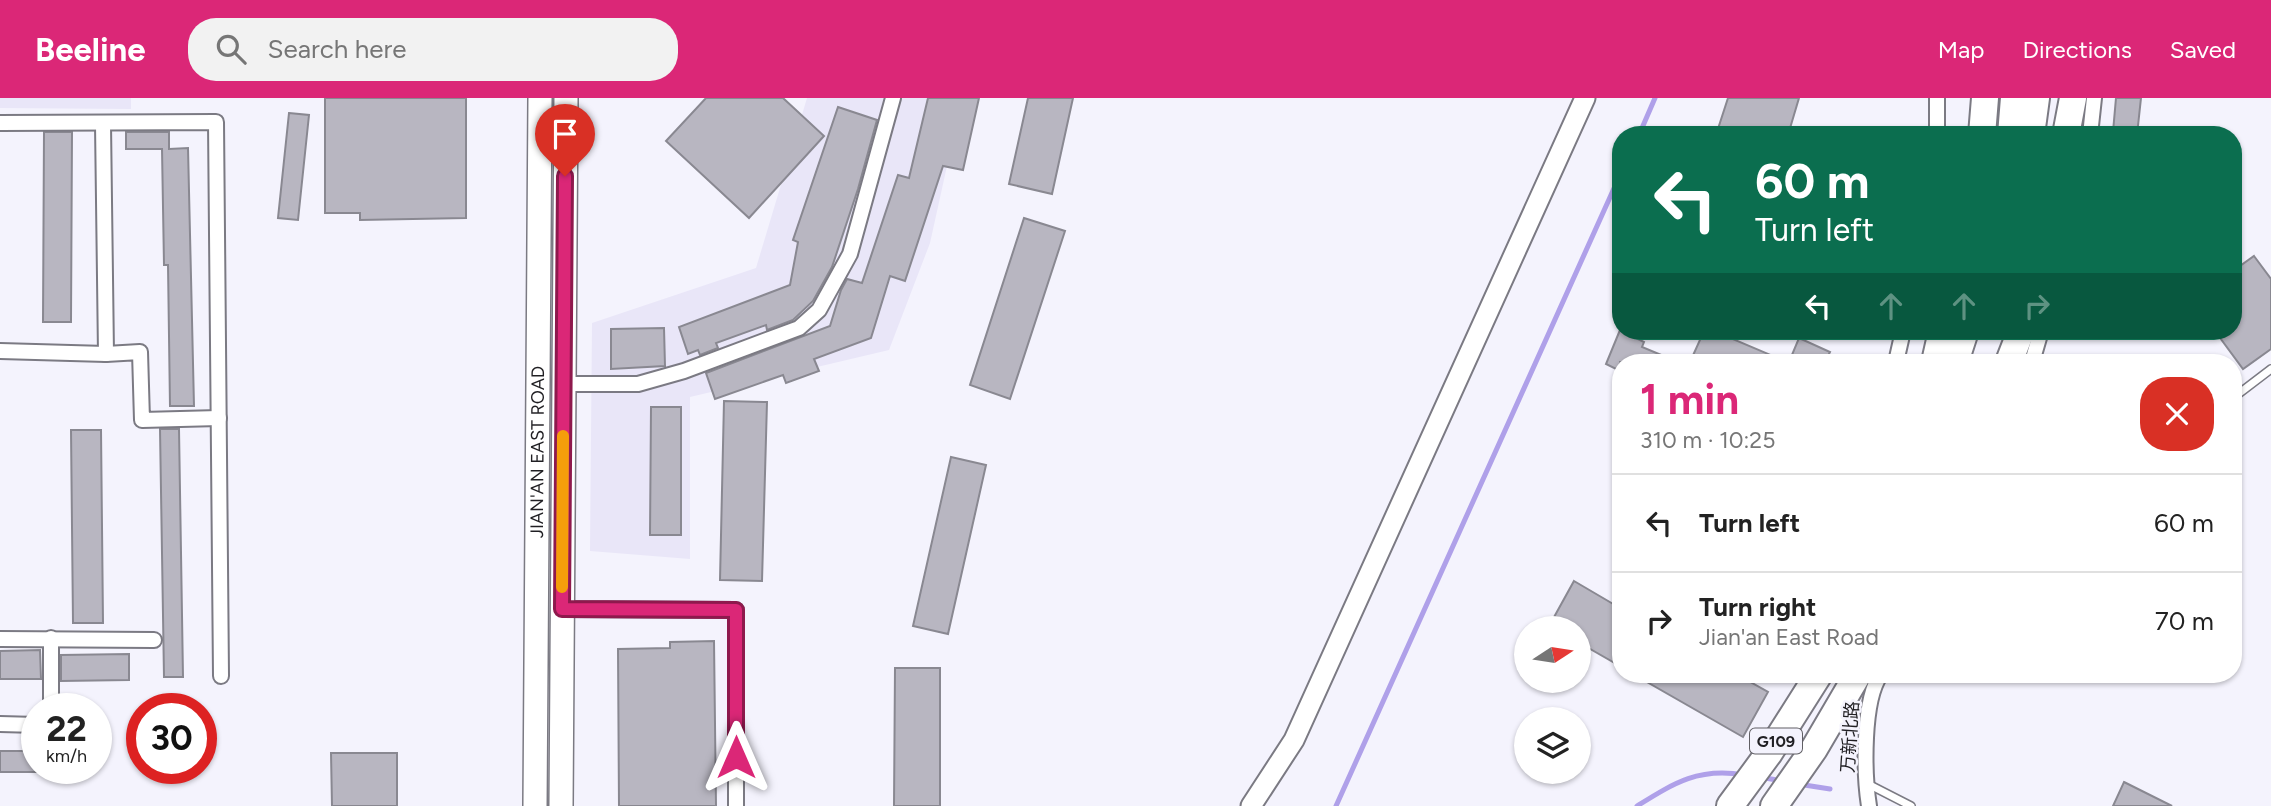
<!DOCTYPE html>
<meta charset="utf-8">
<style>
:root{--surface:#fff;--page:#f2f2f2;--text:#222;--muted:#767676;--line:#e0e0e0;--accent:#db2777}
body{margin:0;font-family:Figtree,"Noto Sans SC",sans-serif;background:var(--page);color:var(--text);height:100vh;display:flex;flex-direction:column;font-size:26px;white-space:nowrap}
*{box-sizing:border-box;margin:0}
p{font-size:23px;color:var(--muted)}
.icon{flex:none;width:38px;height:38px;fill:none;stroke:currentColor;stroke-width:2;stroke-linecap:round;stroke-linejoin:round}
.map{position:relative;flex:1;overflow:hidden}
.side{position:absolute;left:1612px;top:256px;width:630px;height:329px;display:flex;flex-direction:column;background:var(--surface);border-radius:28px;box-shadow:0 2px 5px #0004}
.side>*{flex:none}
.hud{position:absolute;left:1612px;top:28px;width:630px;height:214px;border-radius:28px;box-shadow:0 2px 5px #0004;background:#0b6e4f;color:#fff;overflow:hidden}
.needle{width:46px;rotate:78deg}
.tools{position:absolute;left:1514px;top:518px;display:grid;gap:14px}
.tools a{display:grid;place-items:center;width:77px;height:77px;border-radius:50%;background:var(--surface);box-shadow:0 2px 5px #0004;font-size:35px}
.speed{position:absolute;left:21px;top:595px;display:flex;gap:14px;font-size:35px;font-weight:700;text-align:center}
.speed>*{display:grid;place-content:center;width:91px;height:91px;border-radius:50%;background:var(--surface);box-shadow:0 2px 5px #0004;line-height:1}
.speed small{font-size:18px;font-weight:400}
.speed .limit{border:10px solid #d22;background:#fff;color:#111}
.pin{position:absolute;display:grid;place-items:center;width:60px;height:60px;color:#fff;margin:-72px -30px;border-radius:50% 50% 50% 0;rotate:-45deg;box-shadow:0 0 7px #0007}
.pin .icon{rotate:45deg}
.me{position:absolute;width:77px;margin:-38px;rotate:0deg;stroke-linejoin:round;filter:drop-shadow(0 0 5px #0008)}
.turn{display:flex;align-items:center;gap:24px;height:147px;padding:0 28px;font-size:32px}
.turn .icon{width:91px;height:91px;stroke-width:2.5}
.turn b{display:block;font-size:49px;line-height:60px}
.lanes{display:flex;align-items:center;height:66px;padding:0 28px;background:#0003;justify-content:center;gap:35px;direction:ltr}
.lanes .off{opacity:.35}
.round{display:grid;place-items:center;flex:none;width:74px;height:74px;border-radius:28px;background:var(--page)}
.summary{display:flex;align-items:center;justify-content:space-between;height:119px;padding:0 28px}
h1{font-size:42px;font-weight:700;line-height:52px;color:var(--accent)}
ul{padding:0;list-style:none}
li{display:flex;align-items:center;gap:21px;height:98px;padding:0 28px;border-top:2px solid var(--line)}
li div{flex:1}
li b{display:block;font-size:26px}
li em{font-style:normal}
header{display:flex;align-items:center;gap:42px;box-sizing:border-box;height:98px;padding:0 35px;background:var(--accent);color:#fff}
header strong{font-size:33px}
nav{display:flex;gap:38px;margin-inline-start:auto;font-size:24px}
.search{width:490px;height:63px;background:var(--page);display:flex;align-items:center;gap:18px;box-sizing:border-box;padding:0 24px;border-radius:28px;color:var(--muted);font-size:26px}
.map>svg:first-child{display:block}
.built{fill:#e9e6f8}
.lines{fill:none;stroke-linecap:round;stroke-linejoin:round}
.stream{stroke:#afa0e9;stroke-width:5}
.building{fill:#b8b6c1;stroke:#898891;stroke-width:2}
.lane-casing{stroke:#7b7a83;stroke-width:10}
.street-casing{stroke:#7b7a83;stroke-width:18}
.secondary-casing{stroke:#7b7a83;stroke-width:23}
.primary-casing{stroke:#7b7a83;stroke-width:26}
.highway-casing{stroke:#7b7a83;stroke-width:30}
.lane{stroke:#fff;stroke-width:7}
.street{stroke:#fff;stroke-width:14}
.secondary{stroke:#fff;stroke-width:19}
.primary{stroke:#fff;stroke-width:23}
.highway{stroke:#fff;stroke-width:26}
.route-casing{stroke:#8e194d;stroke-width:18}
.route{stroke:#db2777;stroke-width:12}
.slow{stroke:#f59e0b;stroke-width:12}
.labels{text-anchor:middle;stroke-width:5;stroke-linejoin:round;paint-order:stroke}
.shield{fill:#f4f3fd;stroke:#605f64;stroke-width:2}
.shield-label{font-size:16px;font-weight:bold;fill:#201f23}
.street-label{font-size:18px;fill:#201f23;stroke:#f4f3fd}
</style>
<header>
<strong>Beeline</strong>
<div class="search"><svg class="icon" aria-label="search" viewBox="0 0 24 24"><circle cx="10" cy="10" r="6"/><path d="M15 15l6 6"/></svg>Search here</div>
<nav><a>Map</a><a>Directions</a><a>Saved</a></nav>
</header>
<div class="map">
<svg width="2271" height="708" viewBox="0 0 2271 708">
<rect width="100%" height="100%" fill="#f4f3fd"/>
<g class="built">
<path d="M0,0H131V11L0,10Z"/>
<path d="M807,0H962L930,145L889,252L690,299V461L590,453L592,225L756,170Z"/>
</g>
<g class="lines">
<g class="stream">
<path d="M1639,37L1655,0"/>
<path d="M1760,679L1782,683"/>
<path d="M1798,686L1830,691"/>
<path d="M1336,708L1620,77"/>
<path d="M1637,708C1674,685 1699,669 1744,677"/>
</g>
</g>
<g class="building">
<path d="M325,0H466V120L360,122V115H325Z"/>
<path d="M706,0H783L824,38L749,120L666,43Z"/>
<path d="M928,0H979L963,72L943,68L905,183L890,178L871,240L814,261L819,273L786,285L783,277L715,301L706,275L830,228L841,192L847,181L862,185L898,77L909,80Z"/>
<path d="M1028,0H1073L1052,96L1009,86Z"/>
<path d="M1728,0H1799L1788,37H1716Z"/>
<path d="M2116,0H2141L2137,37L2113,34Z"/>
<path d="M838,9L877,22L858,91L832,169L813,203L793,222L767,232L766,227L716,245L718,250L700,257L698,252L688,256L679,229L790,187L798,144L793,142Z"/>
<path d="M289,15L309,17L298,122L278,120Z"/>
<path d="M44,34H72L71,224H43Z"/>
<path d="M126,34H169V51L188,50L194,308H170L168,167H164L162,51H126Z"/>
<path d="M1024,120L1065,133L1010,301L970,287Z"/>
<path d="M2254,158L2271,181V251L2243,271L2215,233H2233V173Z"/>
<path d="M664,230L665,268L611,271V231Z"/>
<path d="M1620,232L1644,244L1642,249L1678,264H1620V273L1606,266Z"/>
<path d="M1704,233H1714L1787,264H1690Z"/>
<path d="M1799,240L1830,254L1825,264H1789Z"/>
<path d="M724,303L767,304L762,483L720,482Z"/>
<path d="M651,309H681V437H650Z"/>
<path d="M160,331H179L183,579H164Z"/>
<path d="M71,332H101L103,525H73Z"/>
<path d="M951,359L986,367L948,536L913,528Z"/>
<path d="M1574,483L1620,510V568L1578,544V530H1548Z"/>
<path d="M714,543L716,708H619L618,551L670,550V544Z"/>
<path d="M40,552L41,581H0V553Z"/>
<path d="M129,556V582L61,583V557Z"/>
<path d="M895,570H940V708H894Z"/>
<path d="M1633,576H1736L1768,594L1743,639Z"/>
<rect x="0" y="653" width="37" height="21"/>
<path d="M331,655H397V708H332Z"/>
<path d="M2124,684L2172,708H2113Z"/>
</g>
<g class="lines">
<defs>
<g id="lane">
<path d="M2233,300L2271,271"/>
<path d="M1866,685L1911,708"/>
</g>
<g id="street">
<path d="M1937,0V37"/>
<path d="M0,25L216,24L221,578"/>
<path d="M103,26L106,256"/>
<path d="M2090,37L2094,0"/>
<path d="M0,253L106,256L140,254L142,322L219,320"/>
<path d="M1896,264L1903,233"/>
<path d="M2032,264L2041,233"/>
<path d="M564,286H638L684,273L799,230L819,212L850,156L893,0"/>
<path d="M562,511L736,512V708"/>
<path d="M0,541L154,542"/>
<path d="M51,611V540"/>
<path d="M0,626L37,627"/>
<path d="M1869,708C1864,676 1862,602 1881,576"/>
</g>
<path id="secondary" d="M1251,708L1294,642L1585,0"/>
<g id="primary">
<path id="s1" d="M535,708L540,0"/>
<path d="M561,708L566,0"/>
</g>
<g id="highway">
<path d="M1982,37L1985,0"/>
<path d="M2011,37L2014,0"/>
<path d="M2031,37L2036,0"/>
<path d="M2066,37L2073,0"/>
<path d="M1935,264L1942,233"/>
<path d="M1955,264L1965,233"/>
<path d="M2009,264L2021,233"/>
<path d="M1730,708L1769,655L1819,576"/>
<path d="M1774,708L1814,651L1858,576"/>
</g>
</defs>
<use href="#lane" class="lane-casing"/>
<use href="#street" class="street-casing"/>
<use href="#secondary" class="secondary-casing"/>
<use href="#primary" class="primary-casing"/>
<use href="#highway" class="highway-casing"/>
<use href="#lane" class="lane"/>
<use href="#street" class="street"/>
<use href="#secondary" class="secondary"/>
<use href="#primary" class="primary"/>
<use href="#highway" class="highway"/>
</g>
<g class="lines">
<defs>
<path id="route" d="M565,78L562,511L736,512V659"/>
</defs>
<use href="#route" class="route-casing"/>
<use href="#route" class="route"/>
<path class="slow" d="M562,489L563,338"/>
</g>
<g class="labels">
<rect class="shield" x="1750" y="630.5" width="52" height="25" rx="5"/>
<g class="shield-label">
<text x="1776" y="649">G109</text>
</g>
<g class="street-label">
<text dy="6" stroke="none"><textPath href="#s1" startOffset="354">JIAN'AN EAST ROAD</textPath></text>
<text transform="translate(1850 639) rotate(-86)" y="6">万新北路</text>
</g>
</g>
</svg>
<div class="tools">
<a><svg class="needle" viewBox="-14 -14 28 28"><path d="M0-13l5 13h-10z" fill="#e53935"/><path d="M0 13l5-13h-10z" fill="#767676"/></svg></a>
<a><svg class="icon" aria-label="layers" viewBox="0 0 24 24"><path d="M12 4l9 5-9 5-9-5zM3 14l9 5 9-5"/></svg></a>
</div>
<div class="speed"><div>22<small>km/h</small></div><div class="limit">30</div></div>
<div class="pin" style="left:565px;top:78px;background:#d93025"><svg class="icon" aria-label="arrive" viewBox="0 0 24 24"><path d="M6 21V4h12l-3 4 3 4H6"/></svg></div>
<svg class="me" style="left:736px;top:659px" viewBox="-20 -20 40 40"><path d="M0-17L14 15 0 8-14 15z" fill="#db2777" stroke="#fff" stroke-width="4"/></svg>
<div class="hud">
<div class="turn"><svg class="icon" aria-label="left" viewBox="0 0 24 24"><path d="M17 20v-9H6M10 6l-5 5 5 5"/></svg><div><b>60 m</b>Turn left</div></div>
<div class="lanes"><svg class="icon" aria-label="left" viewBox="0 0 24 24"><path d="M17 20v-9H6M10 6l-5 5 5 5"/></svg><svg class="icon off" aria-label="ahead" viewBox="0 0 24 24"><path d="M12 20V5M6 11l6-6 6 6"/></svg><svg class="icon off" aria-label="ahead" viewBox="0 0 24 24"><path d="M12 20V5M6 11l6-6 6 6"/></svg><svg class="icon off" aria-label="right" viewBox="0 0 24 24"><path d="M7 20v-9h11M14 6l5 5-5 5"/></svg></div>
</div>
<section class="side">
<div class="summary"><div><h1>1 min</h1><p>310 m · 10:25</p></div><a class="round" style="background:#d93025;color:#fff"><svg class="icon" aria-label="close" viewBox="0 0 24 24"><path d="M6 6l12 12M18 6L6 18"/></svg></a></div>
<ul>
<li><svg class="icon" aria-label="left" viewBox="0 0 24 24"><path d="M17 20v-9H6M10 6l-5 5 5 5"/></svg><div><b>Turn left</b></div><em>60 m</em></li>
<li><svg class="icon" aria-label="right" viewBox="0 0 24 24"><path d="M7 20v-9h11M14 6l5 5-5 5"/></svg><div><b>Turn right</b><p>Jian'an East Road</p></div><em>70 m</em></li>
</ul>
</section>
</div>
